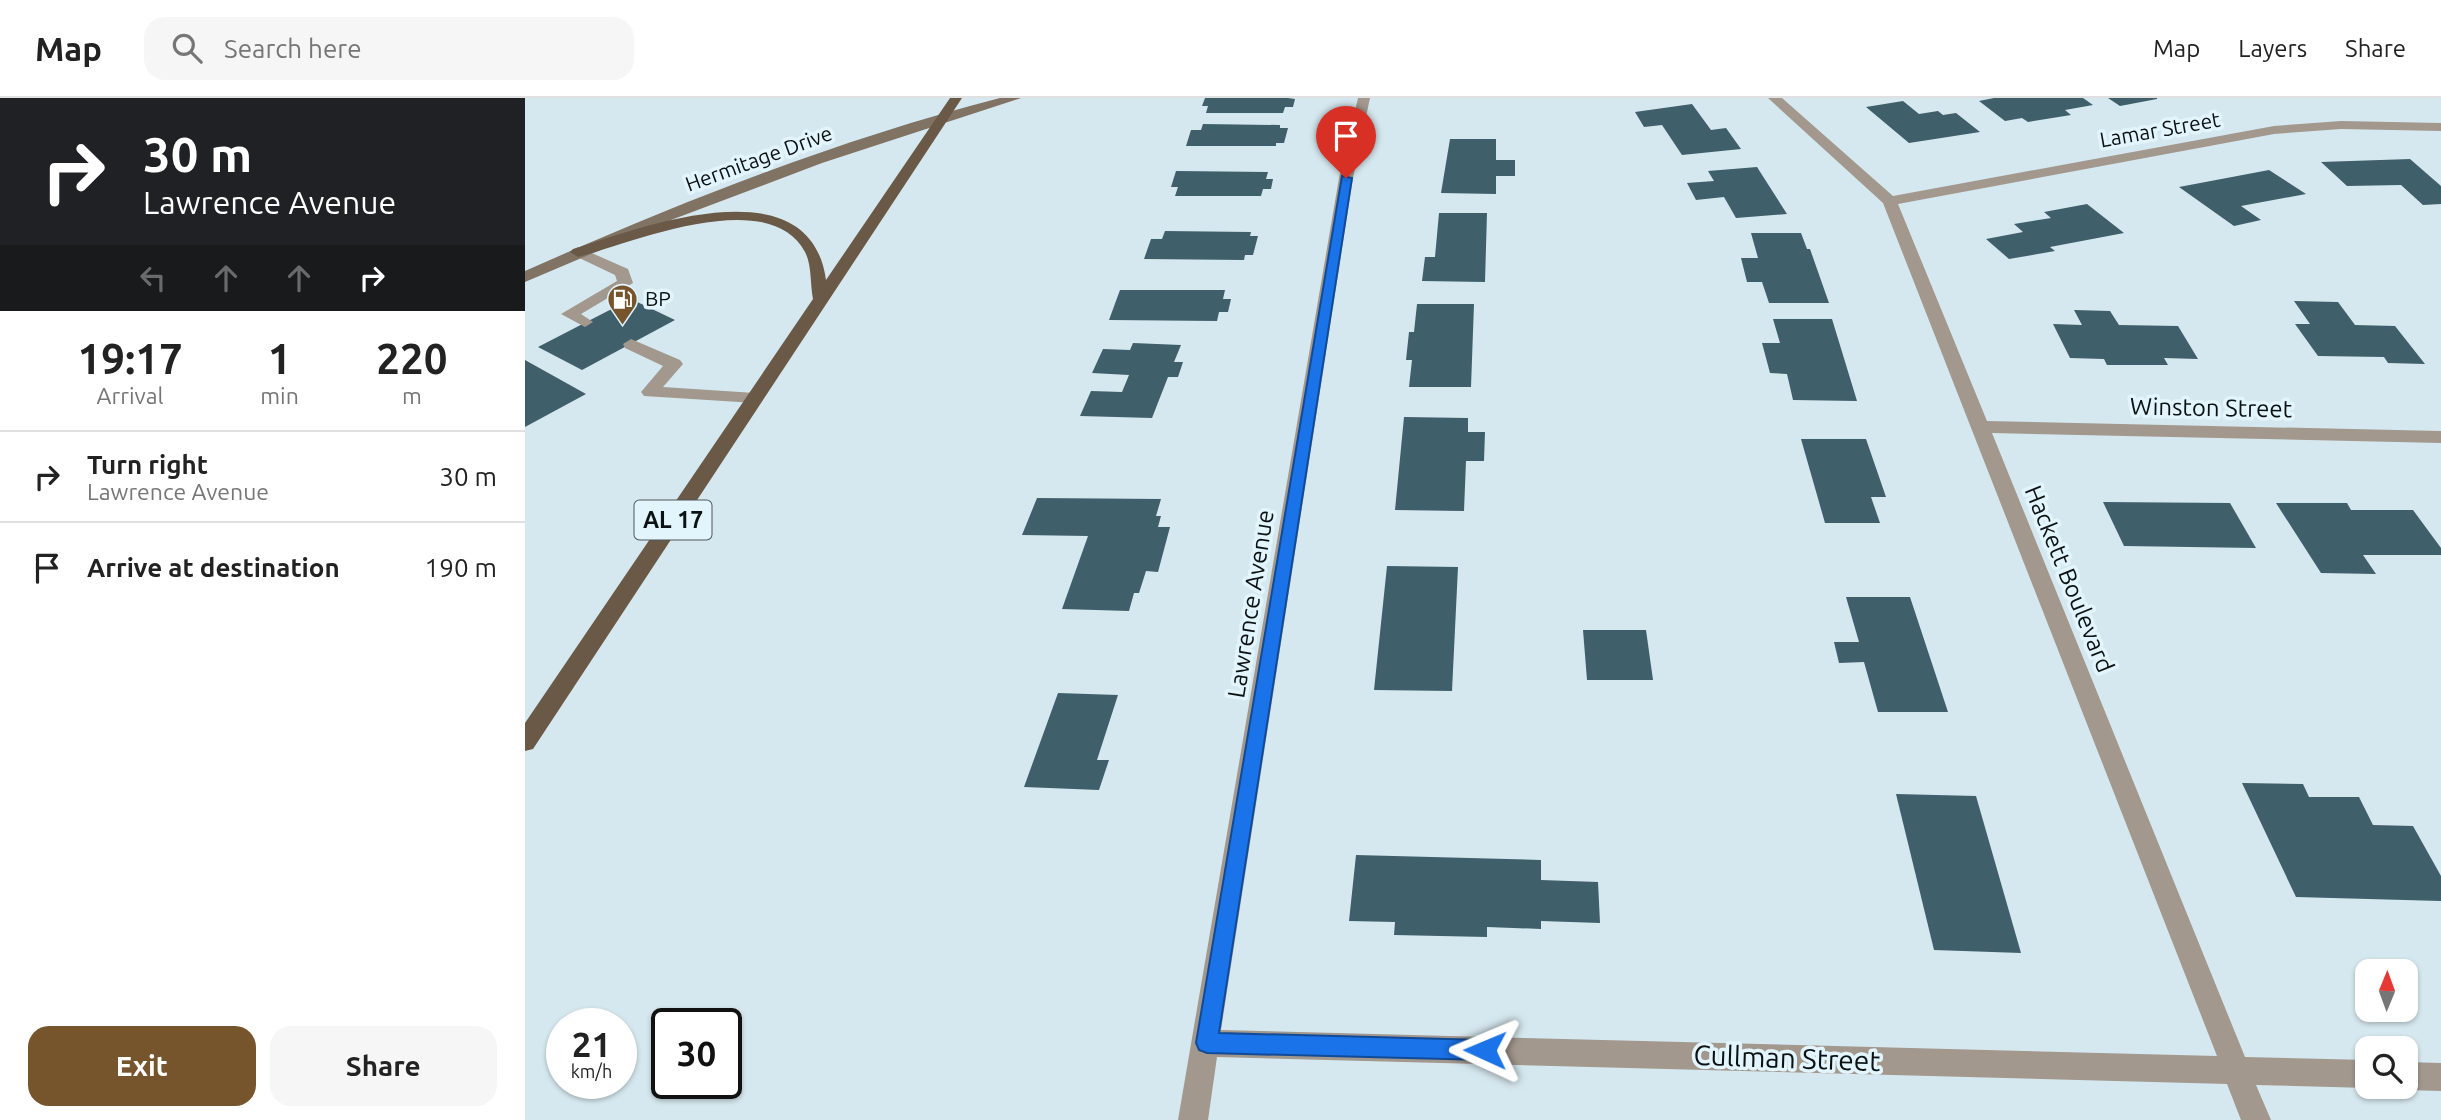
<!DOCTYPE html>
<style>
:root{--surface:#fff;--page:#f6f6f6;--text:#222;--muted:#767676;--line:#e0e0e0;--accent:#76542c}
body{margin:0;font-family:Ubuntu,sans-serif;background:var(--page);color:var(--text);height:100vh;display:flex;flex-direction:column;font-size:26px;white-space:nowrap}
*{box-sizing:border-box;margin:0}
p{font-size:23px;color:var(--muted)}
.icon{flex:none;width:38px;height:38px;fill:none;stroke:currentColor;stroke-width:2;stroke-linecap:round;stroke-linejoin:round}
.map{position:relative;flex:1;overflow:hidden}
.side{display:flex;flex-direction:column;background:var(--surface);width:525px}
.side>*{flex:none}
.banner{background:#202124;color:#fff;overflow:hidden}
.needle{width:46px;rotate:1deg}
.controls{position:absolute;left:1830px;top:861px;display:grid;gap:14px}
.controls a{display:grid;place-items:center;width:63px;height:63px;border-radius:14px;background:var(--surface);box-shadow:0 2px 5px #0004;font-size:35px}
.speed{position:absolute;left:21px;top:910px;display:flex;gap:14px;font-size:35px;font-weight:700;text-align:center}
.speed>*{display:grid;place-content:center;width:91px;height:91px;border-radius:50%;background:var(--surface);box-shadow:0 2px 5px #0004;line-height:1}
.speed small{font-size:18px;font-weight:400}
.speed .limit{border:4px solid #111;border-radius:10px;background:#fff;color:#111}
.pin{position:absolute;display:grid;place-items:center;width:60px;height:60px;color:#fff;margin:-72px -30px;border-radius:50% 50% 50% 0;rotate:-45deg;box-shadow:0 0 7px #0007}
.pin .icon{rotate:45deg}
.me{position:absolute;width:77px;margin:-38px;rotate:271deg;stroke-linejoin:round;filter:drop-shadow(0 0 5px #0008)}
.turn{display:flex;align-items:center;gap:24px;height:147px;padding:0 28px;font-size:32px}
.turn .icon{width:91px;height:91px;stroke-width:2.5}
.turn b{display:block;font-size:49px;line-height:60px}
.lanes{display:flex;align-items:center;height:66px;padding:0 28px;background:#0003;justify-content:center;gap:35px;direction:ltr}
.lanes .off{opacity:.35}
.eta{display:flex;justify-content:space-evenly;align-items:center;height:119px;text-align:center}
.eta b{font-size:42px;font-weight:700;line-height:49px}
.cta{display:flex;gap:14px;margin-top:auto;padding:14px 28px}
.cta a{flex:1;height:80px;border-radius:21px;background:var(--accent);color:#fff;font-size:28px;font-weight:700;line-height:80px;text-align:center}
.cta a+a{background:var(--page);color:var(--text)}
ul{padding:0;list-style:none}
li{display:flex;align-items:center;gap:21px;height:91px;padding:0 28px;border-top:2px solid var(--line)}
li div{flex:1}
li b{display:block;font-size:26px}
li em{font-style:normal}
header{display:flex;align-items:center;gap:42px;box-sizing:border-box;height:98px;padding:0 35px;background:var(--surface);border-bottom:2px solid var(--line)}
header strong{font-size:33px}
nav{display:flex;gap:38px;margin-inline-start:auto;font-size:24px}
.search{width:490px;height:63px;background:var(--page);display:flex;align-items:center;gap:18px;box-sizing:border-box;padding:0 24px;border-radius:21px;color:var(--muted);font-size:26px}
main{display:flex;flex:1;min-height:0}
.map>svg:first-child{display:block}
.building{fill:#3f5f6a}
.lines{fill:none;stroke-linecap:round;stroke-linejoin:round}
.lane{fill:#a2988e;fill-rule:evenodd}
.street{fill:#a2988e;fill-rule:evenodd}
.secondary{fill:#817364;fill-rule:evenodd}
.primary{fill:#6a5947;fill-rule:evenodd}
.route{fill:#1a73e8;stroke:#114b97;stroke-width:2}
.labels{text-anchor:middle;stroke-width:7;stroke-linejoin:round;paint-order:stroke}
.far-street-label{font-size:21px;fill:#0c1214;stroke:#e3f5fc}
.far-poi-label{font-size:21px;fill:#0c1214;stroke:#e3f5fc;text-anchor:start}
.shield{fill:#e3f5fc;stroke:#4c565a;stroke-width:2}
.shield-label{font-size:23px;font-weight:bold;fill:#0c1214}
.street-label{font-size:24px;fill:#0c1214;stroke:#e3f5fc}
.near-street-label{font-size:28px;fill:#0c1214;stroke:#e3f5fc}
</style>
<header>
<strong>Map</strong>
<div class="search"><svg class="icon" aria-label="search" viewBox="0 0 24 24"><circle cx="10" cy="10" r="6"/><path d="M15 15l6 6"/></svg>Search here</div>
<nav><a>Map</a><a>Layers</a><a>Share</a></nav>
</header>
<main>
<section class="side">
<div class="banner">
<div class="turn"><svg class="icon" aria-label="right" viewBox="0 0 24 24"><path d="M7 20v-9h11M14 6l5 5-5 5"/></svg><div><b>30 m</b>Lawrence Avenue</div></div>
<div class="lanes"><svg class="icon off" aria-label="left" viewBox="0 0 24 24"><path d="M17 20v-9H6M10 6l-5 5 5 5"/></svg><svg class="icon off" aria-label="ahead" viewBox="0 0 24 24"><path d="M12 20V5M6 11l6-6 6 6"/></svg><svg class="icon off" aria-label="ahead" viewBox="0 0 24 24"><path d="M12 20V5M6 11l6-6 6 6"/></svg><svg class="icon" aria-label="right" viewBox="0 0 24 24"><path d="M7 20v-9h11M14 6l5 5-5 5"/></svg></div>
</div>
<div class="eta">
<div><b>19:17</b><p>Arrival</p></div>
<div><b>1</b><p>min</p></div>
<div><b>220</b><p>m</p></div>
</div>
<ul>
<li><svg class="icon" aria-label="right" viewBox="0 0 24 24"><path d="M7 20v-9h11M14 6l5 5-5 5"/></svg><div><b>Turn right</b><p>Lawrence Avenue</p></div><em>30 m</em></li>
<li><svg class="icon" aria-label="arrive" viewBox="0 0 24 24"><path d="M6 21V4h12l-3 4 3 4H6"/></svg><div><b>Arrive at destination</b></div><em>190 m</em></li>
</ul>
<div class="cta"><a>Exit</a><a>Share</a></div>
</section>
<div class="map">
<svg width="1916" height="1022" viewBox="0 0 1916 1022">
<rect width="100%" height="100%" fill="#d6e8ef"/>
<g class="building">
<path d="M680,0H763L770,1L768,9H760L758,15H681L683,8H677Z"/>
<path d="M1469,0H1558L1568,7L1540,12L1546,17L1503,24L1497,20L1480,23L1454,3Z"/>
<path d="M1583,0H1632V1L1595,8Z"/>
<path d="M1378,3L1394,16L1413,13L1418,17L1431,15L1455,34L1384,45L1341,9Z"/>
<path d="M1167,6L1186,32L1201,30L1216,51L1157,57L1137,27L1119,29L1110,14Z"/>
<path d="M678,26L755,27V30H763L759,45H751V48H661L666,32H676Z"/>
<path d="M925,41H971V62H990V78H971V96L916,95Z"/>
<path d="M1885,61L1916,88V106L1898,107L1876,87L1822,88L1796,64Z"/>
<path d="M1232,69L1262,116L1211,120L1199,99L1171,102L1162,85L1189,83L1183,73Z"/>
<path d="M1744,72L1781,96L1716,108L1736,122L1709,128L1654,89Z"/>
<path d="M651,73L743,74L741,81H748L746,91H738L736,98H650L653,89H646Z"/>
<path d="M1562,106L1599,135L1525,149L1530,153L1484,161L1461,141L1498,134L1489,126L1526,120L1519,114Z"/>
<path d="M914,115H962L960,184L897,183L900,159H910Z"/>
<path d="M640,133L726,134L725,138H733L728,157H720L719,162L619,161L626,141H637Z"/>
<path d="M1226,135H1276L1282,151H1285L1304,205H1244L1237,184H1222L1216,160H1233Z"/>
<path d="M595,192H700L698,201H706L703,214H694L692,223L584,222Z"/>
<path d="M106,201L150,222L57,272L13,249Z"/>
<path d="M1769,203L1813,204L1830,227L1870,228L1900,266L1863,265L1859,259L1793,258L1770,226H1785Z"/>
<path d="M892,206H949L946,289H884L887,262H881L884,234H889Z"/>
<path d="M1549,212L1585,213L1594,227L1653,228L1673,261L1639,260L1643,267H1582L1579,261L1545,260L1528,226L1557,227Z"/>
<path d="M1248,221H1307L1332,303L1268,302L1262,276L1245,275L1237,245H1255Z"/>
<path d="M608,245L656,247L649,264H658L653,279H643L627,320L555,318L566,293L597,294L604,277L567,275L578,251L605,252Z"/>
<path d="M0,262L61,296L0,329Z"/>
<path d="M879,319L943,320V334H960L959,363H941L939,413L870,412Z"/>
<path d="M1276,341H1341L1361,399H1346L1355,425H1300Z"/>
<path d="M512,400L636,401L631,418H636L633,429H645L633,474L621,473L614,495H609L604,513L537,511L563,438L497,437Z"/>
<path d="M1578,404L1705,405L1731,450L1599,448Z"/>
<path d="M1751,405H1822L1826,412H1888L1916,450V457H1838L1851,476L1796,475Z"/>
<path d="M862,468L933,469L927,593L849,592Z"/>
<path d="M1321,499H1385L1423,614H1353L1339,564L1314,565L1309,544H1334Z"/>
<path d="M1058,532H1121L1128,582H1062Z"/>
<path d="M533,595L593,597L572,662H584L574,692L499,689Z"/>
<path d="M1717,685L1778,686L1784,699H1834L1848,727L1888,728L1916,778V803L1771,799Z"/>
<path d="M1371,696L1451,698L1496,855L1409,852Z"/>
<path d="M831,757L1016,762V782L1073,784L1075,825L1016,823V831L962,829V839L869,837L870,824L824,823Z"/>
</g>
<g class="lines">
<g class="lane">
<path d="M53,149L103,171L108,185L56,216L68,224L60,229L36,216L92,183L90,177L48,157L45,154Z"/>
<path d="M106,241L155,262L158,266L138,289L230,295L239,300L230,305L119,298L116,294L138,268L100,250L98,246Z"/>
</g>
<g class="street">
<path d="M833,0H845L828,80L696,932L1692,958L1358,105L1243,0H1257L1368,98L1749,28L1816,23L1916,25V33L1816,31L1749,36L1373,106L1462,323L1916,333V345L1467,335L1720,959L1843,962V989H1846L1843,990L1731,987L1746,1022H1716L1702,986L692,959L683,1022H653L814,80Z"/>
<path d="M1881,964L1916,965V993L1881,992L1873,989H1881Z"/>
</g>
<path class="secondary" d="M475,0H496L297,65L146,122L0,184V173C153,105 312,42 475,0Z"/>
<path class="primary" d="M425,0H437L8,651L0,653V625L288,201C285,186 287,167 280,154C244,86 106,145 53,159L45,154L48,151C117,129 285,65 301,182Z"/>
</g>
<path class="route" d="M817,78L827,80L694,935L960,942L968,945L971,952L968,959L960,962L682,955L674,952L671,945Z"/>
<defs>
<symbol id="fuel-pin" viewBox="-11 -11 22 30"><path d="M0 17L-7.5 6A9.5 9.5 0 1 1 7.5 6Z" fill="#76542c" stroke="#e3f5fc"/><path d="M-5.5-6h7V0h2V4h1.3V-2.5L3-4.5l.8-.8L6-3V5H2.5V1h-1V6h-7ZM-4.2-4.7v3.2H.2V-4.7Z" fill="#fff"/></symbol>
</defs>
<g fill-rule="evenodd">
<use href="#fuel-pin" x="80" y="184" width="35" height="47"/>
</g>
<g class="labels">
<g class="far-street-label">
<text transform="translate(1635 32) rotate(-10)" y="7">Lamar Street</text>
<text transform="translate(234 61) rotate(-20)" y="7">Hermitage Drive</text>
</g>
<g class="far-poi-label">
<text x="120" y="208">BP</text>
</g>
<rect class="shield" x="109.5" y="402.5" width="77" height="39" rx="5"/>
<g class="shield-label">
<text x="148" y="430">AL 17</text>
</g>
<g class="street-label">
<text transform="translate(1686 310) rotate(1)" y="8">Winston Street</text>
<text transform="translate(1544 481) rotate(68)" y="8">Hackett Boulevard</text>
<text transform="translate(726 506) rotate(-81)" y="8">Lawrence Avenue</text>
</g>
<g class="near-street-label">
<text transform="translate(1262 960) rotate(2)" y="10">Cullman Street</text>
</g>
</g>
</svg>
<div class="controls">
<a><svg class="needle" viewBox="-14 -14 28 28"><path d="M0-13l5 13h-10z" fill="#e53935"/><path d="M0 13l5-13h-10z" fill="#767676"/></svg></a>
<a><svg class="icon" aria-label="search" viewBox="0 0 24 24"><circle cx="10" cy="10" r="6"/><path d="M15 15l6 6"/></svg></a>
</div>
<div class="speed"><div>21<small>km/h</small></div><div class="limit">30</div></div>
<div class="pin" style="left:821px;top:80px;background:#d93025"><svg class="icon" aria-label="arrive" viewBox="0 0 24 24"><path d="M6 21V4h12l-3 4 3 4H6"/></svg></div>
<svg class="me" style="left:960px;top:952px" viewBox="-20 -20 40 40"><path d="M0-17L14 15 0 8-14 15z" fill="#1a73e8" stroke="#fff" stroke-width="4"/></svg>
</div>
</main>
